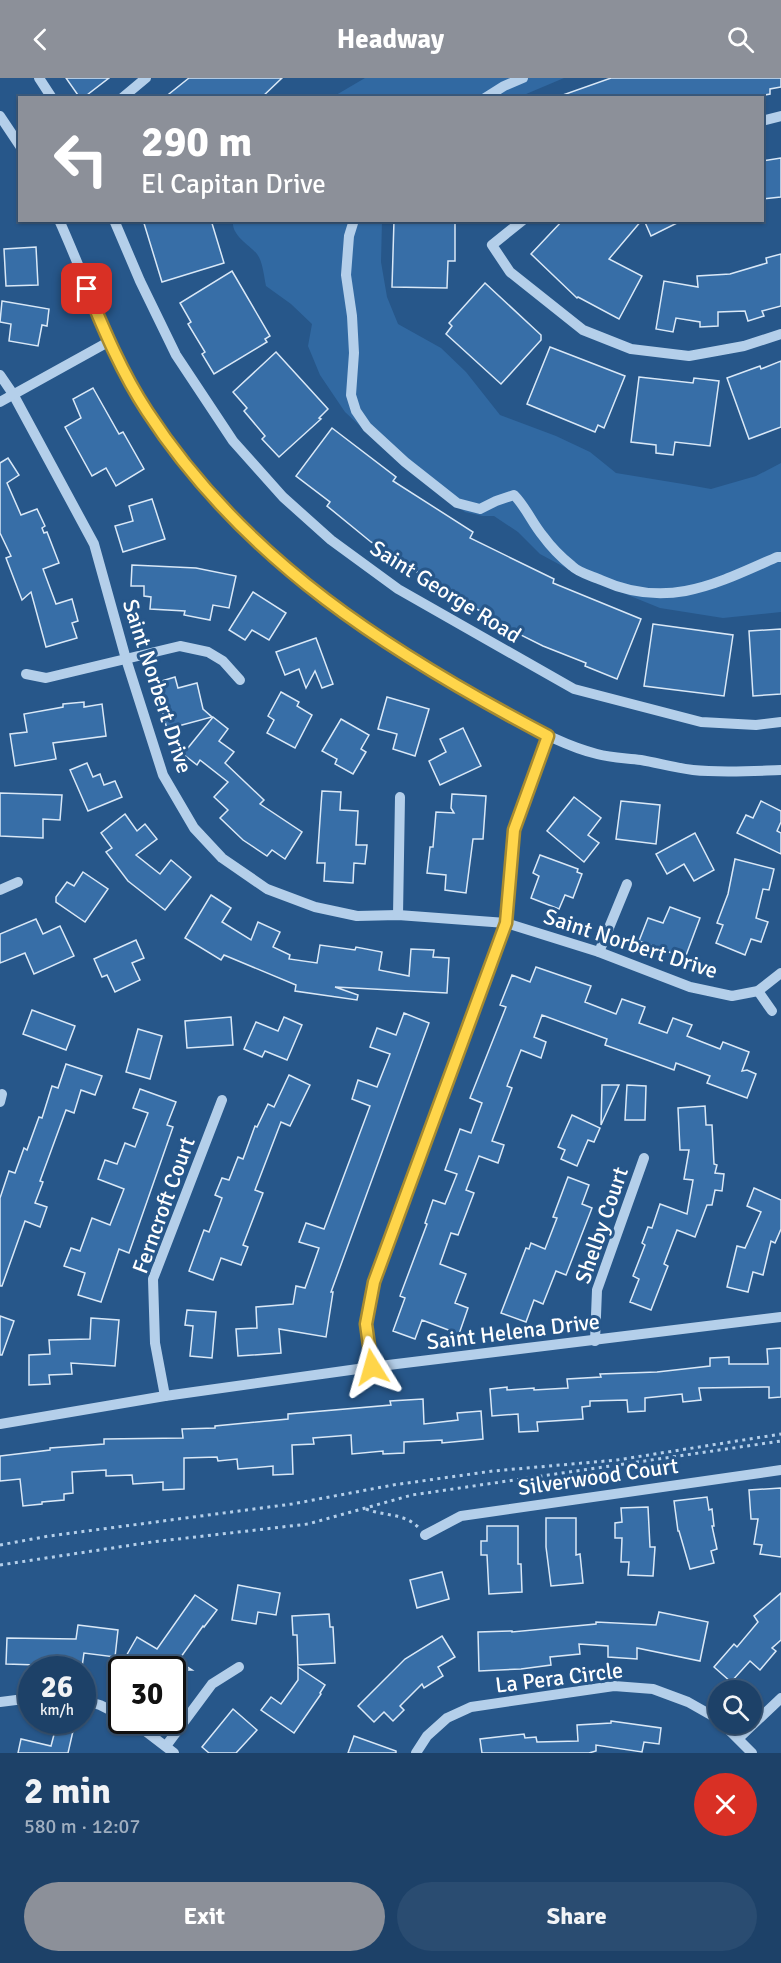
<!DOCTYPE html>
<meta charset="utf-8">
<style>
:root{--surface:#1d4168;--page:#2a4c71;--text:#f1f3f6;--muted:#a0afc0;--line:#3b5a7c;--accent:#8c9099}
body{margin:0;font-family:Signika,sans-serif;background:var(--page);color:var(--text);height:100vh;display:flex;flex-direction:column;font-size:22px;white-space:nowrap}
*{box-sizing:border-box;margin:0}
p{font-size:20px;color:var(--muted)}
.icon{flex:none;width:33px;height:33px;fill:none;stroke:currentColor;stroke-width:2;stroke-linecap:round;stroke-linejoin:round}
.map{position:relative;height:1675px;overflow:hidden}
.drawer{display:flex;flex-direction:column;background:var(--surface);flex:1}
.drawer>*{flex:none}
.guide{position:absolute;left:18px;top:18px;width:746px;height:126px;border-radius:0px;box-shadow:0 2px 4px #0004,0 0 0 2px var(--line);background:#8c9099;color:#fff;overflow:hidden}
.tools{position:absolute;left:708px;top:1602px;display:grid;gap:12px}
.tools a{display:grid;place-items:center;width:54px;height:54px;border-radius:50%;background:var(--surface);box-shadow:0 2px 4px #0004,0 0 0 2px var(--line);font-size:30px}
.speed{position:absolute;left:18px;top:1578px;display:flex;gap:12px;font-size:30px;font-weight:700;text-align:center}
.speed>*{display:grid;place-content:center;width:78px;height:78px;border-radius:50%;background:var(--surface);box-shadow:0 2px 4px #0004,0 0 0 2px var(--line);line-height:1}
.speed small{font-size:15px;font-weight:400}
.speed .limit{border:3px solid #111;border-radius:9px;background:#fff;color:#111}
.pin{position:absolute;display:grid;place-items:center;width:51px;height:51px;color:#fff;margin:-26px;border-radius:12px;box-shadow:0 3px 9px #0006}
.me{position:absolute;width:66px;margin:-33px;rotate:352deg;stroke-linejoin:round;filter:drop-shadow(0 0 4px #0008)}
.turn{display:flex;align-items:center;gap:21px;height:126px;padding:0 24px;font-size:27px}
.turn .icon{width:78px;height:78px;stroke-width:2.5}
.turn b{display:block;font-size:42px;line-height:51px}
.round{display:grid;place-items:center;flex:none;width:63px;height:63px;border-radius:32px;background:var(--page)}
.overview{display:flex;align-items:center;justify-content:space-between;height:102px;padding:0 24px}
h1{font-size:36px;font-weight:800;line-height:45px}
.cta{display:flex;gap:12px;margin-top:auto;padding:12px 24px}
.cta a{flex:1;height:69px;border-radius:36px;background:var(--accent);color:#fff;font-size:24px;font-weight:800;line-height:69px;text-align:center}
.cta a+a{background:var(--page);color:var(--text)}
header{display:flex;justify-content:space-between;align-items:center;height:78px;padding:0 24px;background:var(--accent);color:#fff;font-size:27px;font-weight:800}
.map>svg:first-child{display:block}
.green{fill:#3169a2}
.building{fill:#376ea7;stroke:#d9e8f7;stroke-width:1.5}
.lines{fill:none;stroke-linecap:round;stroke-linejoin:round}
.path{stroke:#b4cfea;stroke-width:3;stroke-dasharray:3 4.5;stroke-linecap:butt}
.minor{stroke:#b4cfea;stroke-width:10}
.route-casing{stroke:#a68a30;stroke-width:15}
.route{stroke:#ffd54a;stroke-width:10}
.labels{text-anchor:middle;stroke-width:6;stroke-linejoin:round;paint-order:stroke}
.street-label{font-size:22px;fill:#fff;stroke:#27578a}
</style>
<header><svg class="icon" aria-label="back" viewBox="0 0 24 24"><path d="M15 5l-7 7 7 7"/></svg>Headway<svg class="icon" aria-label="search" viewBox="0 0 24 24"><circle cx="10" cy="10" r="6"/><path d="M15 15l6 6"/></svg></header>
<div class="map">
<svg width="781" height="1675" viewBox="0 0 781 1675">
<rect width="100%" height="100%" fill="#27578a"/>
<g class="green">
<path d="M365,0H564L519,19L331,20Z"/>
<path d="M233,142L382,143L381,184L387,219L398,246L441,270L466,294L500,337L556,358L590,374L616,395L683,406L711,411L756,398L781,385V534L723,540L660,530L581,498L540,476L518,454L494,438H483L465,434L403,388L345,334L320,297L308,268L312,246L291,226L266,208C264,199 263,184 257,176C249,166 231,158 233,142Z"/>
</g>
<g class="building">
<path d="M66,0H109L83,20H80Z"/>
<path d="M189,0H282L261,20H164Z"/>
<path d="M611,0H781V9L770,11V16L748,20H560V18Z"/>
<path d="M781,80V119L762,121V83Z"/>
<path d="M143,142H211L224,185L162,204Z"/>
<path d="M394,142H455V183H448L447,210L392,209Z"/>
<path d="M563,142H642L609,181L642,198L619,241L578,219L577,220L531,176Z"/>
<path d="M644,142H683L651,158Z"/>
<path d="M36,169L38,207L6,208L4,171Z"/>
<path d="M781,176V228L762,233L764,238L748,243L745,233L718,234V248L700,249V244L676,240L673,254L656,251L664,203L698,209L697,198L730,196L767,185L766,180Z"/>
<path d="M232,193L270,258L265,261L267,264L214,296L202,276L205,274L188,246L191,244L180,225Z"/>
<path d="M485,205L541,257V262L501,306L446,256L452,248L449,245Z"/>
<path d="M2,223L49,231L47,248L42,247L38,268L9,263L11,246L0,244Z"/>
<path d="M550,269L625,298L604,350L598,347L595,354L527,326Z"/>
<path d="M276,274L328,331L319,340L321,341L279,379L262,361L265,358L244,333L247,330L233,314Z"/>
<path d="M781,283V349L749,361L727,300L760,288L761,291Z"/>
<path d="M639,299L693,305L694,300L719,303L710,368L675,364L673,377L656,375V367L631,364Z"/>
<path d="M93,310L119,356L123,354L144,391L116,408L106,390L92,398L65,349L81,340L73,321Z"/>
<path d="M332,350L396,399L393,403L473,454L470,460L554,501L553,505L641,541L617,601L585,588L586,585L543,568L493,543L495,540L456,521L457,520L371,464L327,428L330,424L296,398Z"/>
<path d="M8,380L19,397L7,405L21,437L37,431L45,448L42,450L44,455L47,454L59,485L43,491L56,526L72,521L78,543L72,545L77,560L46,569L31,514L22,522L6,480L11,478L0,455V385Z"/>
<path d="M152,421L165,461L123,474L115,448L133,443L129,428Z"/>
<path d="M132,487L196,490L236,498L229,530L213,527L210,542L184,537L185,533L150,531L151,519L144,518V508H131Z"/>
<path d="M253,514L286,535L269,562L252,552L245,562L229,552Z"/>
<path d="M653,546L733,557L724,618L644,608Z"/>
<path d="M781,551V616L753,618L749,553Z"/>
<path d="M316,560L333,606L322,610L315,593L306,610L299,591L285,597L276,574Z"/>
<path d="M175,599L178,610L197,605L203,631L212,639L167,651L155,605Z"/>
<path d="M281,614L299,624L297,628L312,637L295,670L267,655L274,642L268,638Z"/>
<path d="M387,619L429,631L415,678L393,671L397,656L378,651Z"/>
<path d="M84,624V629L102,626L106,658L53,665L56,681L15,688L10,656L27,654L24,636L63,629V626Z"/>
<path d="M213,639L228,651L219,663L234,674L225,685L264,722L260,726L302,754L285,781L272,772L267,778L243,762L220,740L228,732L214,719L228,704L200,682L197,687L183,676Z"/>
<path d="M341,641L369,657L361,671L366,674L353,696L335,686L337,681L322,673Z"/>
<path d="M463,650L481,688L440,707L429,683L446,674L440,661Z"/>
<path d="M87,685L93,699L100,696L104,707L115,703L122,719L88,733L70,692Z"/>
<path d="M322,713L341,714L340,732L358,733L356,767H367L365,786L354,785L353,805L324,803L325,785H317Z"/>
<path d="M0,715L62,717L60,742L43,741V760L0,758Z"/>
<path d="M452,716L486,718L483,761H473L466,815L445,812L446,797L427,795L430,769H433L436,734L454,735L451,730Z"/>
<path d="M574,719L601,740L588,757L599,765L584,784L547,753Z"/>
<path d="M621,723L660,727L656,766L616,761Z"/>
<path d="M761,723L781,733V744L777,753L781,755V776L737,755L746,737L753,740Z"/>
<path d="M125,736L137,753L145,746L157,761L136,777L160,796L171,782L191,799L165,832L128,803L106,774L112,770L101,755Z"/>
<path d="M695,755L714,792L694,803L684,786L667,796L656,776Z"/>
<path d="M540,777L578,791L577,794L582,796L573,820L565,817L559,831L531,820L539,798L533,795Z"/>
<path d="M735,781L774,791L769,812L763,811L756,840L768,844L761,864L751,861L745,877L716,865L723,847L717,845L728,816Z"/>
<path d="M83,794L108,811L85,844L56,824V819L67,804L74,808Z"/>
<path d="M211,817L231,830L222,844L251,862L258,844L280,854L273,869L290,877L289,881L317,885L320,867L355,872L356,869L382,874L379,892L409,898L411,871L434,872L433,879L449,880L447,915L335,909L358,917L357,922L295,913L296,907L224,877L221,882L185,860Z"/>
<path d="M670,829L700,840L685,880L639,863L648,840L663,845Z"/>
<path d="M36,841L43,856L60,848L74,878L34,896L25,875L0,885V856Z"/>
<path d="M136,862L144,880L132,885L140,902L115,914L107,897L102,899L94,881Z"/>
<path d="M536,889L591,908L585,924L616,936L622,921L645,929L639,945L667,955L673,940L692,947L687,958L720,971L723,964L749,974L742,993L747,992L756,996L747,1020L707,1005L710,998L676,985L674,992L647,982L605,967L607,961L542,937L534,959L546,964L541,980L521,972L507,1008L512,1010L492,1063L504,1067L498,1085L479,1078L466,1112L474,1115L458,1157L451,1155L440,1186L466,1196L455,1225L468,1230L459,1256L422,1242L415,1261L393,1253L405,1220L400,1218L427,1146L425,1145L433,1122L445,1126L457,1096L445,1092L460,1051L471,1055L482,1025L470,1020L506,929L500,927L512,897L530,904Z"/>
<path d="M32,932L75,948L66,972L23,956Z"/>
<path d="M404,935L429,945L331,1214H333L326,1259L279,1251L281,1275L238,1278L236,1251L257,1250L256,1229L293,1226L296,1208L305,1210L319,1170L299,1164L306,1145L324,1151L370,1028L352,1021L358,1002L377,1009L390,976L370,969L377,950L396,957Z"/>
<path d="M231,939L233,967L187,970L185,943Z"/>
<path d="M284,939L302,947L287,982L265,973L262,979L244,971L256,944L278,953Z"/>
<path d="M138,951L162,958L150,1001L126,994Z"/>
<path d="M66,986L102,998L95,1017L81,1012L74,1035L66,1032L40,1103L43,1104L35,1125L47,1129L40,1149L25,1143L2,1208H0V1120L9,1093L15,1095L24,1070L27,1072L39,1039L42,1040L52,1008L58,1010Z"/>
<path d="M289,997L310,1007L290,1048L281,1044L255,1112L263,1115L243,1167L248,1169L241,1187L221,1180L213,1202L189,1193L204,1152L209,1154L222,1120L215,1117L222,1100L229,1102L238,1079L243,1081L255,1048L257,1049L268,1026L274,1029Z"/>
<path d="M602,1007H619L601,1047Z"/>
<path d="M627,1007L646,1008L645,1042H625Z"/>
<path d="M140,1011L176,1024L167,1047L173,1049L129,1175L119,1171L101,1224L78,1217L85,1195L64,1188L71,1170L80,1173L92,1140L110,1147L124,1111L98,1101L105,1082L117,1086L125,1065L135,1069L148,1035L133,1030Z"/>
<path d="M705,1028L706,1047H712L714,1086L717,1087L715,1095L724,1096L722,1113L715,1112L712,1127H707L695,1159L677,1152L664,1186L668,1188L651,1232L630,1224L639,1201L633,1198L645,1167L642,1165L648,1149L652,1150L660,1126L687,1136L693,1102L684,1101L689,1072H680L678,1030Z"/>
<path d="M572,1037L600,1050L594,1064L588,1062L577,1088L561,1081L565,1072L558,1069Z"/>
<path d="M568,1099L589,1107L582,1126L592,1130L566,1197L556,1193L543,1226L534,1222L526,1244L501,1235L526,1170L529,1171L531,1165L545,1171L557,1140L553,1139Z"/>
<path d="M754,1110L781,1122V1151L775,1165L771,1163L763,1197L753,1194L748,1214L727,1209L737,1168L745,1170L761,1134L747,1128Z"/>
<path d="M187,1232L216,1234L212,1280L190,1278L193,1248L185,1247Z"/>
<path d="M0,1238L14,1243L2,1277H0Z"/>
<path d="M91,1240L119,1242L115,1288L71,1285L72,1296L49,1297L50,1306L29,1307V1277L50,1276L49,1262L90,1261Z"/>
<path d="M781,1270V1319L769,1320V1309L699,1310L701,1322L683,1324L682,1316L645,1320V1333L628,1334L627,1322L590,1323V1328L582,1329L583,1341L537,1344L538,1353L519,1354L518,1336L492,1338L490,1311L507,1309V1312L534,1310V1312L568,1310L567,1301L601,1299L600,1296L657,1294L710,1288V1280L729,1279V1286H768L767,1271Z"/>
<path d="M423,1321L424,1346L458,1342L457,1335L481,1333L483,1361L442,1365V1362L404,1364V1375L383,1376V1373L352,1376L351,1357L313,1360L314,1366L292,1367L293,1396L273,1397V1388L238,1391L237,1381L218,1383L217,1379L184,1380V1411L163,1412V1404L133,1406L132,1397L106,1398V1392L72,1394L73,1415L64,1416V1422L42,1424V1426L23,1428L20,1401L0,1403V1378L50,1372V1370L104,1366V1361L183,1360L182,1351L215,1350V1348L288,1341V1336L391,1327L390,1323Z"/>
<path d="M781,1410V1479L760,1476L762,1467L754,1466L758,1441H751L749,1412Z"/>
<path d="M707,1419L709,1432L712,1431L714,1448H712L717,1471L711,1473L714,1485L690,1491L679,1453H678L674,1423Z"/>
<path d="M648,1429L650,1469H655L653,1498L628,1497L629,1484H621L622,1460H615V1445L622,1444L621,1430Z"/>
<path d="M546,1440H576V1477L580,1476L583,1505L551,1508L546,1469Z"/>
<path d="M487,1448H518V1486H521L522,1514L489,1516L487,1477H481V1463H487Z"/>
<path d="M442,1494L449,1521L417,1530L410,1502Z"/>
<path d="M238,1507L280,1515L276,1537L258,1534L256,1546L232,1542Z"/>
<path d="M781,1515V1562L772,1570L776,1573L760,1592L750,1583L731,1604L714,1589L734,1566L737,1569L758,1544L754,1538Z"/>
<path d="M195,1517L217,1532L204,1549L203,1548L178,1583L192,1592H129L135,1581L125,1580L137,1559L157,1571Z"/>
<path d="M659,1534L708,1544L700,1583L637,1570V1581L608,1579V1568L579,1566L580,1576L550,1579L551,1587L521,1591L479,1593L478,1554L512,1553V1554L596,1546V1544L656,1547Z"/>
<path d="M329,1536L330,1549H333L335,1585L298,1587L297,1557H293L292,1538Z"/>
<path d="M78,1547L118,1552L115,1579L84,1575L82,1589L65,1587V1584L38,1583V1587L6,1586L7,1560L76,1561Z"/>
<path d="M442,1558L455,1579L438,1589L443,1598L424,1610L422,1606L400,1628L404,1632L393,1643L384,1634L374,1644L358,1628L405,1581Z"/>
<path d="M298,1589L325,1607L320,1615L321,1616L294,1655L261,1632L271,1619L281,1626L298,1602Z"/>
<path d="M233,1631L257,1652L236,1675H209L202,1669Z"/>
<path d="M611,1643L661,1650L659,1666L644,1664L642,1674L596,1667V1673L589,1675H482L480,1661L524,1656L525,1660L536,1659L537,1664L578,1663L577,1647L611,1645Z"/>
<path d="M56,1649L73,1653L68,1675H18L21,1661L51,1668Z"/>
<path d="M354,1658L396,1673V1675H348Z"/>
</g>
<g class="lines">
<g class="path">
<path d="M366,1431C383,1438 404,1435 418,1449"/>
<path d="M0,1467L49,1458L292,1426L393,1407L493,1393L617,1382L781,1356"/>
<path d="M0,1487L152,1464L308,1446L412,1417L781,1363"/>
</g>
<g class="minor">
<path d="M39,0L52,20"/>
<path d="M122,20L146,0"/>
<path d="M485,20L504,8L523,0"/>
<path d="M0,38L20,68"/>
<path d="M762,43L781,38"/>
<path d="M59,142C88,206 109,273 147,332C230,463 360,559 495,630C528,647 561,667 597,676C611,680 626,680 641,682C658,685 676,690 693,692C722,695 752,693 781,692"/>
<path d="M114,142L140,203L176,277L233,363L283,419L331,462L398,511L574,611L701,644L756,647L781,644"/>
<path d="M354,142L349,158L346,197L352,238L354,275L351,317L356,333L367,349L405,384L457,425L480,431L496,423L514,417C526,429 532,445 543,458C551,469 562,480 572,488C579,495 592,498 601,502C667,532 716,506 777,479H781"/>
<path d="M523,142L492,167L510,194L583,252L631,271L689,278L744,268L781,256"/>
<path d="M0,297L13,316L94,466L126,581L163,697L194,750L222,780L267,811L315,829L357,838L398,837L506,845L599,874L690,909L732,918L758,913L781,895"/>
<path d="M0,324L110,263"/>
<path d="M26,596L46,600L180,568L208,574L223,583L240,602"/>
<path d="M0,812L18,804"/>
<path d="M398,837L400,719"/>
<path d="M599,874L627,806"/>
<path d="M758,913L772,933"/>
<path d="M0,1024L2,1016"/>
<path d="M595,1263L597,1212L644,1080"/>
<path d="M372,1289L366,1246L374,1204L506,845L514,752L548,658"/>
<path d="M165,1318L155,1265L153,1201L222,1022"/>
<path d="M0,1346L165,1318L372,1289L781,1239"/>
<path d="M425,1457L461,1438L781,1392"/>
<path d="M82,1622L100,1627L122,1638"/>
<path d="M0,1624L32,1620"/>
<path d="M131,1642L174,1675"/>
<path d="M723,1646L752,1675"/>
<path d="M739,1660L781,1620"/>
<path d="M166,1668L212,1606L239,1589"/>
<path d="M416,1675L427,1658L447,1640L471,1629L614,1608L653,1611L688,1624L718,1641"/>
</g>
</g>
<g class="lines">
<defs>
<path id="route" d="M87,211C104,252 122,295 147,333C245,484 392,576 548,658L514,752L506,845L374,1204L366,1246L372,1289"/>
</defs>
<use href="#route" class="route-casing"/>
<use href="#route" class="route"/>
</g>
<g class="labels">
<g class="street-label">
<text transform="translate(446 513) rotate(32)" y="8">Saint George Road</text>
<text transform="translate(158 608) rotate(72)" y="8">Saint Norbert Drive</text>
<text transform="translate(631 865) rotate(18)" y="8">Saint Norbert Drive</text>
<text transform="translate(163 1127) rotate(-70)" y="8">Ferncroft Court</text>
<text transform="translate(601 1147) rotate(-71)" y="8">Shelby Court</text>
<text transform="translate(513 1253) rotate(-7)" y="8">Saint Helena Drive</text>
<text transform="translate(598 1398) rotate(-8)" y="8">Silverwood Court</text>
<text transform="translate(559 1599) rotate(-7)" y="8">La Pera Circle</text>
</g>
</g>
</svg>
<div class="tools">
<a><svg class="icon" aria-label="search" viewBox="0 0 24 24"><circle cx="10" cy="10" r="6"/><path d="M15 15l6 6"/></svg></a>
</div>
<div class="speed"><div>26<small>km/h</small></div><div class="limit">30</div></div>
<div class="pin" style="left:87px;top:211px;background:#d93025"><svg class="icon" aria-label="arrive" viewBox="0 0 24 24"><path d="M6 21V4h12l-3 4 3 4H6"/></svg></div>
<svg class="me" style="left:372px;top:1289px" viewBox="-20 -20 40 40"><path d="M0-17L14 15 0 8-14 15z" fill="#ffd54a" stroke="#fff" stroke-width="4"/></svg>
<div class="guide">
<div class="turn"><svg class="icon" aria-label="left" viewBox="0 0 24 24"><path d="M17 20v-9H6M10 6l-5 5 5 5"/></svg><div><b>290 m</b>El Capitan Drive</div></div>
</div>
</div>
<section class="drawer">
<div class="overview"><div><h1>2 min</h1><p>580 m · 12:07</p></div><a class="round" style="background:#d93025;color:#fff"><svg class="icon" aria-label="close" viewBox="0 0 24 24"><path d="M6 6l12 12M18 6L6 18"/></svg></a></div>
<div class="cta"><a>Exit</a><a>Share</a></div>
</section>
